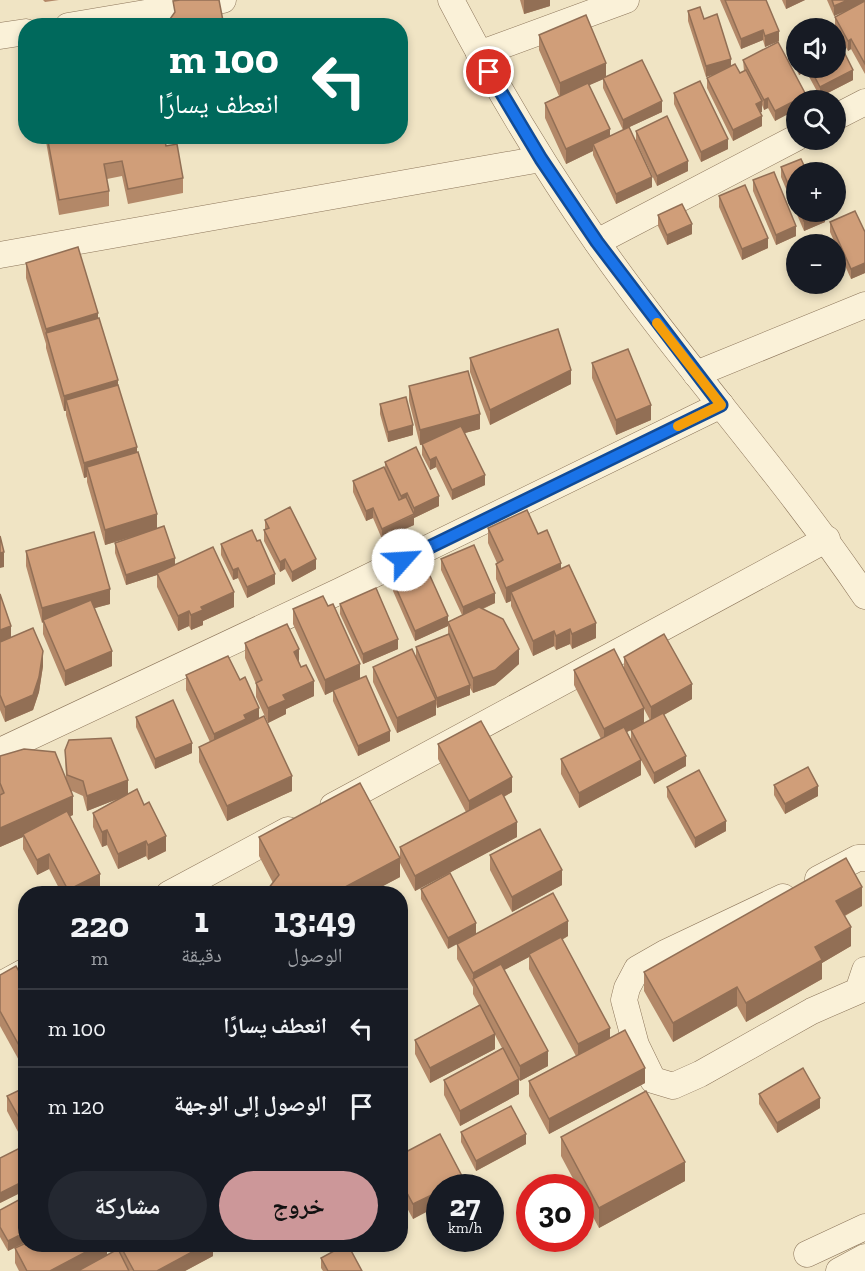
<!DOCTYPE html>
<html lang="ar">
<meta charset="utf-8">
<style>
:root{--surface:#171b24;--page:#242831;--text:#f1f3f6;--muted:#9ea1a6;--line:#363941;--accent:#cc9799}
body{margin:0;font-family:"Zilla Slab","Noto Naskh Arabic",serif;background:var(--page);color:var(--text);direction:rtl;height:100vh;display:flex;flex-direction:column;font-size:22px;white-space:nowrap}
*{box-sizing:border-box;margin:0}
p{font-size:20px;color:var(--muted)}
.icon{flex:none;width:33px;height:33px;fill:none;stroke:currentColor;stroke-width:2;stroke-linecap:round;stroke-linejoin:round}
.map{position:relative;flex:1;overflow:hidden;direction:ltr}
.panel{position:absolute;left:18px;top:886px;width:390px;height:366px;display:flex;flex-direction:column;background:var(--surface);border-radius:24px;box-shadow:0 3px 9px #0003;direction:rtl}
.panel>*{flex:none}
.guide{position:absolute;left:18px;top:18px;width:390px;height:126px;border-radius:24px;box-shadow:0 3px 9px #0003;direction:rtl;background:#00695c;color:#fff;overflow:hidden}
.tools{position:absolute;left:786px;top:18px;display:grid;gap:12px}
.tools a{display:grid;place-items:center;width:60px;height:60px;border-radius:50%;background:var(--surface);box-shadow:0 3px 9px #0003;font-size:30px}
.speed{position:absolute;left:426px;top:1174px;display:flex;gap:12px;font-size:30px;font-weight:700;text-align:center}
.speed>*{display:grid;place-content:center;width:78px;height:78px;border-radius:50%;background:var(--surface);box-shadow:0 3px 9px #0003;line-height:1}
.speed small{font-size:15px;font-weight:400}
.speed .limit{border:9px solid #d22;background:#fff;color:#111}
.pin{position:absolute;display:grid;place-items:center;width:51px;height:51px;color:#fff;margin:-26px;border:3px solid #fff;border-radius:50%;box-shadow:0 2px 6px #0007}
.me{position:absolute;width:66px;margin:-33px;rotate:64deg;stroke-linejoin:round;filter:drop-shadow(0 0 4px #0008)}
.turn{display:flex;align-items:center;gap:21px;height:126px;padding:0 30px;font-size:27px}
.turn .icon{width:78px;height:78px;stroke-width:2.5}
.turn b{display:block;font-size:42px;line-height:51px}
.eta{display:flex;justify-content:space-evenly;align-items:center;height:102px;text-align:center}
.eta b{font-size:36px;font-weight:800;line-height:42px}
.cta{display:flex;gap:12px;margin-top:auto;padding:12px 30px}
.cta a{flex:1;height:69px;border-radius:36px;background:var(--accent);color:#111;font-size:24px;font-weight:800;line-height:69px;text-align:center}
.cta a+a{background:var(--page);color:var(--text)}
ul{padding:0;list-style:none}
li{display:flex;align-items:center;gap:18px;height:78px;padding:0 30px;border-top:2px solid var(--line)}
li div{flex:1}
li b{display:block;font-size:22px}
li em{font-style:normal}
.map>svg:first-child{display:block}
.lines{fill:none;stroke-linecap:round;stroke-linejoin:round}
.minor-casing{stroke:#8c755a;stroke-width:27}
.minor{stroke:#faf1d8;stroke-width:26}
.wall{fill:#b38868;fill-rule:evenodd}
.shaded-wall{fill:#926f55}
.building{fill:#d09e79;stroke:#926f55;stroke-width:1.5}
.route-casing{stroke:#114b97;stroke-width:15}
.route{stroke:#1a73e8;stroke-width:10}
.slow{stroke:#f59e0b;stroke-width:10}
</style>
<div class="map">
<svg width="865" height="1271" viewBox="0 0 865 1271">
<rect width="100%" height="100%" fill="#f0e4c4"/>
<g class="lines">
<defs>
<g id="minor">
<path d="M451,0C494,83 542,164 596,241C681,363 782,473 865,596"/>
<path d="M68,26L223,0"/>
<path d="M0,36L26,32"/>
<path d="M479,54L626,0"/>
<path d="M836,117L865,102"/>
<path d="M597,242L796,138"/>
<path d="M0,255L541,159"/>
<path d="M696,374L865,305"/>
<path d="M0,751L340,591L721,405"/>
<path d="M333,806L827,539"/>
<path d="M818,879L858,858H865"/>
<path d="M169,894L288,830"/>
<path d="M783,897L665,953L637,969L627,988L624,1000L636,1045L653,1080L673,1086L700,1074L812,1011L858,991L865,970"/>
<path d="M0,985L26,971"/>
<path d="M807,1254L865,1227"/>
<path d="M839,1271L865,1257"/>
</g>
</defs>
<use href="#minor" class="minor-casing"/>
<use href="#minor" class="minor"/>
</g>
<g class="wall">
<path d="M43,0H59L45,2Z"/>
<path d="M520,0H550V6L524,14Z"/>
<path d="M720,0H766L779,41L765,47L763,40L741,49Z"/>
<path d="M782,0H805L786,9Z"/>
<path d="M827,0H865V74L851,49L848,51L835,27V17L845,11L834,16Z"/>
<path d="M688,11L704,19L731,66L740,73L744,71L743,60L806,100L775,121L768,108L764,110L762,105V112H760L762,126L733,141L707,88V78L717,73L706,77L688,21Z"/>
<path d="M539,35L662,112L623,130L603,88V79L589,85L610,136L652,187L616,204L593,155V151L566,164L545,118V103L559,96L539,50Z"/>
<path d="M796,39V68H836L853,80L820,97L806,71L799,75L789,54V44Z"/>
<path d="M674,93L728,149L701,162L674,104Z"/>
<path d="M636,131L688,171L657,186L636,141Z"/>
<path d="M45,136H169L165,137L166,146L183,178V193L128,204L122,176L107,179L109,191V206L59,215Z"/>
<path d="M781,167L796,172V212H824L825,222L804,231L781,177Z"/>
<path d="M753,180L796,236L776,245L753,191Z"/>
<path d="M719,196L768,248L742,260L719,207Z"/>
<path d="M658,215L692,234L667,245L658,226Z"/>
<path d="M830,222L865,232V273L851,279L830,232Z"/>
<path d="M26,263L98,318L137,452L157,529L175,564L234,607L203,621V625L191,630L189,626L178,631L157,587V575L126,585L115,553V543L142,534L105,545L87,482V477L84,478L66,415V411H64L46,348V344L26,278Z"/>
<path d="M470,358L571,384L490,425L470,372Z"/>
<path d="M592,363L651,420L616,435L592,378Z"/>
<path d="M409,386L480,429L465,433L485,485L452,500L436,467L430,470L422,455V444H424L420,445L409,401Z"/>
<path d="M380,404L413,435L388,442L380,414Z"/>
<path d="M385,462L439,506L414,518V525L382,539L373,518L366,521L353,492V481L385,469Z"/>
<path d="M265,520L316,569L292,582L285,569L280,572L264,541V530H265Z"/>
<path d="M488,528L538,534L561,568L596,638L572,649L570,644L556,650L554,646L533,656L511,606V601L506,603L496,579V564L497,563L488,543Z"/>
<path d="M221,544L275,584L247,598L238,578L233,580L221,555Z"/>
<path d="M26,551L110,604L94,608L112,666L65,686L43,634V622L42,623L26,566Z"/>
<path d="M441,559L495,603L483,609L519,664L495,685L473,693L470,688V695L437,708L436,704V715L397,733L373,682V667L416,657V647L448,634V622L462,615L441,570Z"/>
<path d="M393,581L448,626L415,641L393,591Z"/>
<path d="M0,594L11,637L43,666L39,692L33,710L5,722L0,710Z"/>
<path d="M340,604L398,649L363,664L340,614Z"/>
<path d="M328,606L360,678L390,741L358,756L333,701V691L325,695L293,624V609Z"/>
<path d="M245,643L299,663L314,696L286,709V714L268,723L256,697V684L245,658Z"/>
<path d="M624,657L692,699L664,715L686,766L654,784L641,760V775L579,808L561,774V759L601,739L574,685V670L624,668ZM644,709L650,720L644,723ZM631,730V740L627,732Z"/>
<path d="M186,675L292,791L227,821L199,762V747L210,742L186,690Z"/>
<path d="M136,717L192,753L155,769L136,727Z"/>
<path d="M438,744L512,792L504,797L517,837L415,891L400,863V877L368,894H268V889L273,883L259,856V837L400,858V847L466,812L438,759Z"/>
<path d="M65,750L128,794L166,851L148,860L146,856L118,869L107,845L102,847L93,827V813L117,799L87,811L83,796L72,791L73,815L70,816L100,889L90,894H62L49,869L37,875L23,849V837L0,847V756L66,779Z"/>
<path d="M774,785L818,796L785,814L774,795Z"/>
<path d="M667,787L726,831L695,848L667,797Z"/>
<path d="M490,855L562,885L512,912L490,870Z"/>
<path d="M450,873L448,949L421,899V889Z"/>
<path d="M862,906L845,916L851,946L822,963V979L746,1022L737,1006L673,1042L644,991V972Z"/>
<path d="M568,936L562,940L610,1038L645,1083L549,1134L529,1096V1081L576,1056L529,969V957L504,970L548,1066L520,1081L519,1080V1094L460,1126L444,1095V1080L502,1048L495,1035V1049L430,1083L415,1054V1040L479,1005L473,994V987L457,959V944Z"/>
<path d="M0,975L26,984V1073L0,1026Z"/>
<path d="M26,1087V1190L0,1203L25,1145L7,1111V1096Z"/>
<path d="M759,1094L820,1108L777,1133L759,1104Z"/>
<path d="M461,1132L526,1144L476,1171L461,1142Z"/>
<path d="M561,1137L685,1181L599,1228L580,1193V1188H578L561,1156Z"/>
<path d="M400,1155L463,1188L413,1219L400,1195Z"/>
<path d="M26,1196V1242L8,1251L0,1237V1210Z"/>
<path d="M107,1245V1255L114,1251L111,1245H224L214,1250L213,1247V1256L185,1271H19L15,1263V1248Z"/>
<path d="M321,1258L362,1271H323L321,1268Z"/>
</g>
<g class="shaded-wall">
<path d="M524,0H550V6L524,14Z"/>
<path d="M786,0H805L786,9Z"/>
<path d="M848,0H865V3L834,16V6Z"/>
<path d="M763,30V40L741,49V39Z"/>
<path d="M779,31V41L765,47V36Z"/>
<path d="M851,39V49L848,51V41Z"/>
<path d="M731,59V69L706,77V66Z"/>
<path d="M606,63V78L560,98V83Z"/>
<path d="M799,68H806V71L799,75Z"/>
<path d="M853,70V80L820,97V87Z"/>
<path d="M806,95V100H796V110L775,121V111Z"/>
<path d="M768,98V108L764,110V100Z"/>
<path d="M662,101V112L623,130V120Z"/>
<path d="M762,101V112L756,115V104Z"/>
<path d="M762,116V126L733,141V130Z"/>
<path d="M610,129V144H593V151L566,164V149Z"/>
<path d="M728,139V149L701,162V152Z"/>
<path d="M688,161V171L657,186V176Z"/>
<path d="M652,177V187L616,204V194Z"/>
<path d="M825,212V222L804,231V221Z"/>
<path d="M692,224V234L667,245V235Z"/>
<path d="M796,226V236L776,245V235Z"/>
<path d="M768,238V248L742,260V249Z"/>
<path d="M865,263V273L851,279V269Z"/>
<path d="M98,313V328L46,333V329Z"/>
<path d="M571,370V384L490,425V410Z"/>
<path d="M118,380V395L66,400V411H64V396Z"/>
<path d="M651,405V420L616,435V420Z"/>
<path d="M480,414V429L420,445V430Z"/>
<path d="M413,425V435L388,442V432Z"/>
<path d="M137,447V462L87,467V477L84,478V463Z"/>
<path d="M436,457V467L430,470V460Z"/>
<path d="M485,475V485L452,500V490Z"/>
<path d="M407,493V503L401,506V496Z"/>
<path d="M439,496V506L414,518V525L382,539V529L414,515V508Z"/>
<path d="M373,508V518L366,521V511Z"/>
<path d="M157,514V529L105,545V530Z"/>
<path d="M4,552V567L0,568V553Z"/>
<path d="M175,558V569L157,573V575L126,585V575Z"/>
<path d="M285,559V569L280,572V562Z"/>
<path d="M316,559V569L292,582V572Z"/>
<path d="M561,563V578L511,592V601L506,603V588Z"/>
<path d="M238,568V578L233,580V570Z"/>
<path d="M275,574V584L247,598V587Z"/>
<path d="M110,589V604L44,622L43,620V622L42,623V608Z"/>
<path d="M234,592V607L203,621V625L191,630V615L201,607Z"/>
<path d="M495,593V603L463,617V607Z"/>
<path d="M189,611V626L178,631V616Z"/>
<path d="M448,616V626L415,641V631Z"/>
<path d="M596,623V638L572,649V634Z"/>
<path d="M11,626V641L0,645V630Z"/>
<path d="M570,629V644L556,650V636Z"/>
<path d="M554,631V646L533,656V641Z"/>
<path d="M398,639V649L363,664V654Z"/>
<path d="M299,649V664L294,652Z"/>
<path d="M519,649V664L495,685L473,693V678Z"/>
<path d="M43,651V666L39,692L33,710L5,722V707Z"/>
<path d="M112,651V666L65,686V671Z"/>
<path d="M360,664V679L325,695V680Z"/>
<path d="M314,681V696L286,709V714L268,723V708L283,695Z"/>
<path d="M692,684V699L651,722V707Z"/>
<path d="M470,685V695L437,708V698Z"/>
<path d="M436,700V715L397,733V718Z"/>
<path d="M259,708V723L214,749V734L244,715Z"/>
<path d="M644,708V723L604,744V729Z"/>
<path d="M390,731V741L358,756V746Z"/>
<path d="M192,743V753L155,769V759Z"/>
<path d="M686,756V766L654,784V773Z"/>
<path d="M641,760V775L579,808V793Z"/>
<path d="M292,776V791L227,821V806Z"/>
<path d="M512,777V792L469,816V801Z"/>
<path d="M128,780V795L87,811V796Z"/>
<path d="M818,786V796L785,814V804Z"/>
<path d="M73,796V815L24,837L23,834V837L0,847V828Z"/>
<path d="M726,821V831L695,848V838Z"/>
<path d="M517,822V837L415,891V876Z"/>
<path d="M107,830V845L102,847V832Z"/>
<path d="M166,836V851L148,860V845Z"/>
<path d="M146,841V856L118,869V854Z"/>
<path d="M49,854V869L37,875V860Z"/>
<path d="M400,858V877L368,894H332Z"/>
<path d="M562,870V885L512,912V897Z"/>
<path d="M100,874V889L90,894H68V890Z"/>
<path d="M862,887V906L836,920V901Z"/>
<path d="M568,921V936L531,956L529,954V957L476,985L473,979V987V973Z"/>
<path d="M476,923V934L448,949V938Z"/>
<path d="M851,927V946L822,963V979L746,1022V1003L815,947Z"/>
<path d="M737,987V1006L673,1042V1023Z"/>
<path d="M610,1028V1043L578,1059V1044Z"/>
<path d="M495,1034V1049L430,1083V1068Z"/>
<path d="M548,1051V1066L520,1081V1066Z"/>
<path d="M645,1068V1083L549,1134V1119Z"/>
<path d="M519,1079V1094L460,1126V1111Z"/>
<path d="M820,1098V1108L777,1133V1123Z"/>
<path d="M526,1134V1144L476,1171V1161Z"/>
<path d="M685,1162V1181L599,1228V1208Z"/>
<path d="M463,1178V1188H444Z"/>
<path d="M26,1180V1190L0,1203V1193Z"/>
<path d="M440,1191V1205L413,1219V1204Z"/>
<path d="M26,1232V1242L8,1251V1241Z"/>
<path d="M99,1245H107V1255L78,1271H50Z"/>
<path d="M114,1245H128L114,1252Z"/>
<path d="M205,1245H213V1256L185,1271H157Z"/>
<path d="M214,1245H224L214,1250Z"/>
</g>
<g class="building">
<path d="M180,0H219L224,26H165L175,12L173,1Z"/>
<path d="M725,0H766L779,31L765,36L763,30L741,39Z"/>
<path d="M832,0H848L834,6Z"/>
<path d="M865,1V64L851,39L848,41L835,17Z"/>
<path d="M700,7L704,19L717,14L731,59L706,66L688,11Z"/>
<path d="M586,15L606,63L560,83L539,35Z"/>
<path d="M142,23V26H115Z"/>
<path d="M829,23L832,28H817Z"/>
<path d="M836,36L853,70L820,87L810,68H836Z"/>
<path d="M796,39V59L789,44Z"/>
<path d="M778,42L806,95L775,111L768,98L764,100L743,60Z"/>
<path d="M642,60L662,101L623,120L603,78Z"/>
<path d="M735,64L740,73L746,70L762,101L756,104L762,116L733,130L707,78Z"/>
<path d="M700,81L728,139L701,152L674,93Z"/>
<path d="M588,83L610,129L566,149L545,103Z"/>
<path d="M667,116L688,161L657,176L636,131Z"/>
<path d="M629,127L652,177L616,194L593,144Z"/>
<path d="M47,136H117V140V136H164L166,146L177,144L183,178L128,189L122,161L104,164L109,191L59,200Z"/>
<path d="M801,159L807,172H796V203L781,167Z"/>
<path d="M774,172L796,226L776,235L753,180Z"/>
<path d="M745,185L768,238L742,249L719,196Z"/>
<path d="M682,204L692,224L667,235L658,215Z"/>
<path d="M855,211L865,232V263L851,269L830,222Z"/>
<path d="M800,212H825L804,221Z"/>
<path d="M78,247L98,313L46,329L26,263Z"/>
<path d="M99,318L118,380L64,396L46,333Z"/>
<path d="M558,329L571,370L490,410L470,358Z"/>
<path d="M628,349L651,405L616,420L592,363Z"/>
<path d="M468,371L480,414L420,430L409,386Z"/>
<path d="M118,385L137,447L84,463L66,400Z"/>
<path d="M406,397L413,425L388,432L380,404Z"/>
<path d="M461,426L485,475L452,490L436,457L430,460L422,444Z"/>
<path d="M416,447L439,496L414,508L407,493L401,496L385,462Z"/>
<path d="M138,452L157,514L105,530L87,467Z"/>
<path d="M384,467L399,500L406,497L414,514L382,529L373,508L366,511L353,481Z"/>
<path d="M290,507L316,559L292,572L285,559L280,562L264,530L269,528L265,520Z"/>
<path d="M527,510L538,534L547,530L561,563L506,588L496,564L503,560L488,528Z"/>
<path d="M164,526L175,558L126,575L115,543Z"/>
<path d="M252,530L257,541L260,540L275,574L247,587L238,568L233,570L221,544Z"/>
<path d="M94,532L110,589L42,608L26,551Z"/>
<path d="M0,536L4,552L0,553Z"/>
<path d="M474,545L495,593L463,607L441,559Z"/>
<path d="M213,547L234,592L201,607L203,610L191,615L189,611L178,616L157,573Z"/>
<path d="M569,565L596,623L572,634L570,629L556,636L554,631L533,641L511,592Z"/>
<path d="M426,567L448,616L415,631L393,581Z"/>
<path d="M376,588L398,639L363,654L340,604Z"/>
<path d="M0,594L11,626L0,630Z"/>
<path d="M323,596L328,606L333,604L360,664L325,680L293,609Z"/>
<path d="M91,600L112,651L65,671L43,620Z"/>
<path d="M479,607L503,619L519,649L495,670L473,678L448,622Z"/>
<path d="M287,624L299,649L294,652L301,667L306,665L314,681L283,695L286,700L268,708L256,683L262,680L245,643Z"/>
<path d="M33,628L43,651L39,677L33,695L5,707L0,695V642Z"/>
<path d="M449,634L470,685L437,698L416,647Z"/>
<path d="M664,634L692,684L651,707L624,657Z"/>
<path d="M412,649L436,700L397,718L373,667Z"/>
<path d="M614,649L644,708L604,729L574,670Z"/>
<path d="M228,656L240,680L245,677L259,708L244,715L246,719L214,734L186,675Z"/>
<path d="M366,676L390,731L358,746L333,690Z"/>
<path d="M173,700L192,743L155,759L136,717Z"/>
<path d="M663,713L686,756L654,773L631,730Z"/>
<path d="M264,716L292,776L227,806L199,747Z"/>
<path d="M481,721L512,777L469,801L438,744Z"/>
<path d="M624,727L641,760L579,793L561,759Z"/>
<path d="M111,738L128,780L87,796L83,781L67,775L65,750L69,740Z"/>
<path d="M24,749L55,752L73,796L0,828V795L4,793L0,783V756Z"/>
<path d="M808,767L818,786L785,804L774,785Z"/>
<path d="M699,770L726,821L695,838L667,787Z"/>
<path d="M360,783L400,858L332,894H274L268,889L279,875L259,837Z"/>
<path d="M137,789L144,805L149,802L166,836L148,845L146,841L118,854L107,830L102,832L93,813Z"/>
<path d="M502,793L517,822L415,876L400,847Z"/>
<path d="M67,811L100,874L68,890L49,854L37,860L23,834Z"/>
<path d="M540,829L562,870L512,897L490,855Z"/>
<path d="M846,858L862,887L836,901L851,927L815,947L822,960L746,1003L737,987L673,1023L644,972Z"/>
<path d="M450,873L476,923L448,938L421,889Z"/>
<path d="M553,893L568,921L473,973L457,944Z"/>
<path d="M561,937L610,1028L578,1044L529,954Z"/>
<path d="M501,964L548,1051L520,1066L473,979Z"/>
<path d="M16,966L26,984V1058L0,1011V975Z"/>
<path d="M480,1005L495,1034L430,1068L415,1040Z"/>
<path d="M625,1030L645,1068L549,1119L529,1081Z"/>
<path d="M503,1048L519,1079L460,1111L444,1080Z"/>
<path d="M803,1068L820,1098L777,1123L759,1094Z"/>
<path d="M26,1087V1130L7,1096Z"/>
<path d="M646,1091L685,1162L599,1208L561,1137Z"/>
<path d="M511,1106L526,1134L476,1161L461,1132Z"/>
<path d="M440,1134L463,1178L444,1188H440V1191L413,1204L400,1180V1155Z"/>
<path d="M26,1145V1180L0,1193V1158Z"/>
<path d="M26,1196V1232L8,1241L0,1227V1210Z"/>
<path d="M26,1243V1245H99L50,1271H27L15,1248Z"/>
<path d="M126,1245H205L157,1271H134L121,1247Z"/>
<path d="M345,1245H348L362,1271H328L321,1258Z"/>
<path d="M118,1249L129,1271H78Z"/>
</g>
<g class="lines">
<defs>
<path id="route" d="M403,560L721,405L597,242L541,159L489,72"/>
</defs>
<use href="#route" class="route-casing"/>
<use href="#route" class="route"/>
<path class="slow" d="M657,323L721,405L678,426"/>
</g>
</svg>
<div class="tools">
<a><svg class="icon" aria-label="sound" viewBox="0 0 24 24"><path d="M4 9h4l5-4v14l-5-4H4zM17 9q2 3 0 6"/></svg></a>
<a><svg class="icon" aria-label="search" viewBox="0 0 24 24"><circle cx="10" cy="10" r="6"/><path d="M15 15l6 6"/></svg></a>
<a>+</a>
<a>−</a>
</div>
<div class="speed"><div>27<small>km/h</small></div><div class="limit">30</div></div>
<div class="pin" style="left:489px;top:72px;background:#d93025"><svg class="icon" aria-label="arrive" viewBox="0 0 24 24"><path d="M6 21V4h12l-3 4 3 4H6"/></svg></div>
<svg class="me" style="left:403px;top:560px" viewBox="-20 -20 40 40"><circle r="19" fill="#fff"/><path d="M0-13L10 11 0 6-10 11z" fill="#1a73e8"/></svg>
<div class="guide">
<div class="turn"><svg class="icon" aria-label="left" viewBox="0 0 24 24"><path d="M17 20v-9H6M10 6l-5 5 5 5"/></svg><div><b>100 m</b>انعطف يسارًا</div></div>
</div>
<section class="panel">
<div class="eta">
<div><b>13:49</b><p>الوصول</p></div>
<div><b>1</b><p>دقيقة</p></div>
<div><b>220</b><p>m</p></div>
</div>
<ul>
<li><svg class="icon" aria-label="left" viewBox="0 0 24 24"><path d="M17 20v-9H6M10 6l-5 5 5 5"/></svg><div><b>انعطف يسارًا</b></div><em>100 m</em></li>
<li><svg class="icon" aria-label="arrive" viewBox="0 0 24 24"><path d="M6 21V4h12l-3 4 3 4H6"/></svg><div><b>الوصول إلى الوجهة</b></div><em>120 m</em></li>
</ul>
<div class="cta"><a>خروج</a><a>مشاركة</a></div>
</section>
</div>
